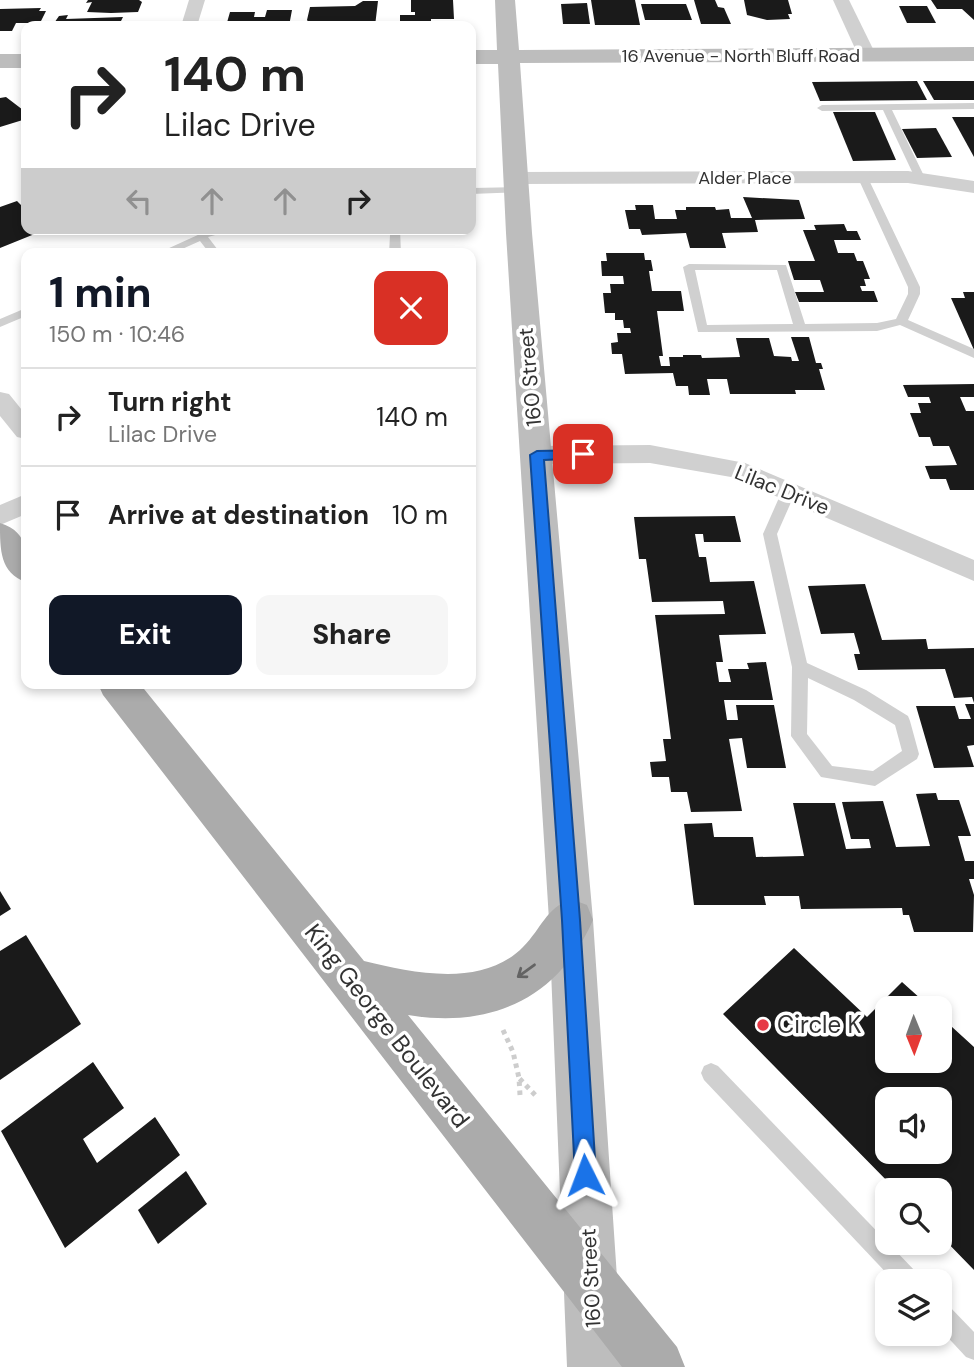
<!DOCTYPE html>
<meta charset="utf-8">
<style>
:root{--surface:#fff;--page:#f6f6f6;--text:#222;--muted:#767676;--line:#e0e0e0;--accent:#111827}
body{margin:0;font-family:"DM Sans",sans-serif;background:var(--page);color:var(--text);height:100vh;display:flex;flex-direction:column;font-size:26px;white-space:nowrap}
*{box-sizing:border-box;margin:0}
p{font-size:23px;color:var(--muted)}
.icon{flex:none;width:38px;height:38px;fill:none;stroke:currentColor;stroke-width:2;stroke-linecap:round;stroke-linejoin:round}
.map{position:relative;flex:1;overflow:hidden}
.drawer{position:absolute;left:21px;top:248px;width:455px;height:441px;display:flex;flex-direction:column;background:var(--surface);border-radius:14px;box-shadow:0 4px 10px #0003}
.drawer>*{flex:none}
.top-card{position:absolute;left:21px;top:21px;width:455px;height:214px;border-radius:14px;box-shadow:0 4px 10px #0003;background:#fff;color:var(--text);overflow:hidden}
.needle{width:46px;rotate:179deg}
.buttons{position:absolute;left:875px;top:996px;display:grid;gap:14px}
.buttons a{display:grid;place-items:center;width:77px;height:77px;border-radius:14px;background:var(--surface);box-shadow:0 4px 10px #0003;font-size:35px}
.pin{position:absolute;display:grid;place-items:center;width:60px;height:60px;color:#fff;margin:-30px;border-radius:14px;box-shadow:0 4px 10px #0006}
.me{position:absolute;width:77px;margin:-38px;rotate:357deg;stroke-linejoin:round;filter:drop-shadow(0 0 5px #0008)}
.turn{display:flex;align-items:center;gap:24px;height:147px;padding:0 28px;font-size:32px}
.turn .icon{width:91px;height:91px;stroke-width:2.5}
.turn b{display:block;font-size:49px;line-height:60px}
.lanes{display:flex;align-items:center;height:66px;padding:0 28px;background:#0003;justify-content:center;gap:35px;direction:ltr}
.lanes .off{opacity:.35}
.round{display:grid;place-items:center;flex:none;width:74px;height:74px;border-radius:14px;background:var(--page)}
.overview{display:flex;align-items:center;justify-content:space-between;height:119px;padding:0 28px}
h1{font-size:42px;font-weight:800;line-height:52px;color:var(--accent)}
.primary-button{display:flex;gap:14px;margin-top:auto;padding:14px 28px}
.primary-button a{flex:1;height:80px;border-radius:14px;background:var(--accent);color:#fff;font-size:28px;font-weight:800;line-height:80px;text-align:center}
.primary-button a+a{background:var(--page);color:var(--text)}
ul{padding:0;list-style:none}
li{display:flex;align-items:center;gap:21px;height:98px;padding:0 28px;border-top:2px solid var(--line)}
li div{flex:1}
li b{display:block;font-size:26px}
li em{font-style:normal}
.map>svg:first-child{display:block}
.building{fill:#1a1a1a;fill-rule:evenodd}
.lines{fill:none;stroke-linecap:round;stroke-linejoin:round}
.path{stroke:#cdcdcd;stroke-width:5;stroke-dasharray:4.5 4.5;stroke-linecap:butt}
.lane{fill:#d0d0d0;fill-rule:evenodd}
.street{fill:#d0d0d0;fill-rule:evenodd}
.secondary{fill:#bdbdbd;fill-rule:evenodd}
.primary{fill:#ababab;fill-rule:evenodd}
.oneway{stroke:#636363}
.route{fill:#1a73e8;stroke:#114b97;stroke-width:2}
.poi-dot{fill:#e63946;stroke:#fff;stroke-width:2.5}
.labels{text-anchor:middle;stroke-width:7;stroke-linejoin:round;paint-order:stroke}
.far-street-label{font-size:18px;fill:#333;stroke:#fff}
.street-label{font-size:21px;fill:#333;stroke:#fff}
.near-poi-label{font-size:24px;fill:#333;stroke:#fff;text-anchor:start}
.near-street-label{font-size:24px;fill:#333;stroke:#fff}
</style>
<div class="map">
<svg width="974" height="1367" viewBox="0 0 974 1367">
<rect width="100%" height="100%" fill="#fff"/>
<g class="building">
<path d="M88,0H139L142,2L138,12L111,13L87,12L92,2L86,3Z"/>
<path d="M411,0H453L454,19H431V26H400V15H415V12H411Z"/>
<path d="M591,0H635L640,25H595Z"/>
<path d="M694,0H715L718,7L724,8L731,24H701Z"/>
<path d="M744,0H788L792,14H788L790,19L767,20L747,15Z"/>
<path d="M931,0H974V20L962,9H937Z"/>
<path d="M363,1H378L375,26H311L307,20L310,7L355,6Z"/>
<path d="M587,3L590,24H563L561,4Z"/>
<path d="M641,4H686L692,20H645Z"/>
<path d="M899,6H927L936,23H907Z"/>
<path d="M41,8L39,11H46L40,23H16L12,31H0V9Z"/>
<path d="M267,10H292L289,26H226L230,12H255L254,17H265Z"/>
<path d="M68,15L66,19L123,17L120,23H130L129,26H52L59,16Z"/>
<path d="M917,81L927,100L820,101L812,82Z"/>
<path d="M923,81H974V100H934Z"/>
<path d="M6,97L23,110L26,108V119L0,127V98Z"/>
<path d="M833,112H875L896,160L853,161Z"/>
<path d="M952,117H974V157Z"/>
<path d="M936,128L952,157L917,158L902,129Z"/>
<path d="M743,197L799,200L805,219L755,220L758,232L722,233L726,248H690L686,233L642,235L640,229H629L625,210H636L635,205H653L655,219H677L675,210H686V207H715L716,210L729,209L731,218H752Z"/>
<path d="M17,201L26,210V229H47L0,248V207Z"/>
<path d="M844,224L847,231H857L861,240H834L838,253H854L857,261H863L870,279H864L866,286H860L862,291H874L878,302H799L795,292H824L820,280H794L788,261H815L803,230H816L814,225Z"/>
<path d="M606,253H644L645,260H651L653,271H649L652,291H681L684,311H657L663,356H659L661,366H670L669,357H683V355H701L702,358L740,357L736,338H769L774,356L791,357L792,361H799L791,337H809L816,363H821L823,369H819L825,390H795L796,394H730L727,379H707L710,395H689L688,386H676L673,373L625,374L622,354H612L611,343L618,342L617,333H631L630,328H624L623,320H615V313H605L603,293H611L610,284H624L623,276H602L601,261H607Z"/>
<path d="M963,292H974V350L951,298H965Z"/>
<path d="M974,384V397H960L966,411H974V490H950L946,479H930L925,466L957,465L949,446H933L930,437H919L910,413H921L918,403H931L929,397H908L903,385Z"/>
<path d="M735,516L741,542H704L703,534H695L699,557H706L710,582L754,581L766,634L719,635L723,662H716L719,682H731L728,669H749L747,663L766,662L773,700H724L727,720H738L736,705H774L786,768H747L742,738L729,739L742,811L691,812L687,792H671L669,777H652L650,762L666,761L663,739H671L655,615L725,614L723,601L652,602L646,559H639L634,517Z"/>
<path d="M865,584L882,640L926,639L928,649L974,648V703L972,697L954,698L945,669L858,670L854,654H860L854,633L821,634L808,586Z"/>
<path d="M965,704H974V745L967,746L974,767L934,768L916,706H955L959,719H971Z"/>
<path d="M936,793L938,800H959L971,836H958L965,861H974V879H969L974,895L973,932H914L909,915H903L902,908L801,909L799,896H764L766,905H694L684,824L712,823L714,837H753L756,857L804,856L793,803H835L846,849L871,848L869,839H851L842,802L883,801L896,847L930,846L916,794Z"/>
<path d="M0,891L11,909L0,916Z"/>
<path d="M26,935L81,1024L0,1080V951Z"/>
<path d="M794,948L867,1017L902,982L931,1008H887V1060H940V1016L974,1047V1270L940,1235V1190H896L723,1014ZM887,1099H940V1152H887Z"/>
<path d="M93,1062L124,1108L83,1139L97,1163L155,1117L180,1155L65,1248L1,1131Z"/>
<path d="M186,1171L207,1204L158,1244L138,1210Z"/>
</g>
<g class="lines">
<g class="path">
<path d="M503,1030L513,1052L519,1078"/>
<path d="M520,1095L519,1078L536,1096"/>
</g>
<g class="lane">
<path d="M974,103V109L892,110L925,178L920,181L915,178L883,110L822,111L817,108L822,105Z"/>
<path d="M863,175L868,178L920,287V294L908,320L974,349V358L900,325L877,331L698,332L683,267L689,264L786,265L805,324L877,323L896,319L908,294V287L858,178ZM695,270H777L793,324L707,325Z"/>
<path d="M516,187L520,188V192L471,194V188Z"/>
<path d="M211,229H237L208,237L221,254H210L200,241L171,254H156Z"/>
<path d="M331,229H400L401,254H389L390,235H358Z"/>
<path d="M26,308V316L0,327V319Z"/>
<path d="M789,486L796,491L777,534L807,663L866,690L908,716L910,721L919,754L917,759L875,786L821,777L791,736L792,667L763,534L782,491ZM808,678L854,700L895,725L902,751L873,771L832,766L807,734Z"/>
<path d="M711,1063L718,1066L917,1273L920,1281H894L704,1080L701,1073L704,1066Z"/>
<path d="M940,1302L948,1305L974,1332V1360L966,1357L940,1329Z"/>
</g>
<g class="street">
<path d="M189,0H205L197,26H181Z"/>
<path d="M833,0H849L876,55L873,59H861L858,55Z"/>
<path d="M908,171L974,181V193L908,183L516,184L506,178L516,172Z"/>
<path d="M0,392L9,394L26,415V439L17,437L0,416Z"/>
<path d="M650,445L745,463L974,560V581L731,477L650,463L537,464L528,461L524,455L528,449L537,446Z"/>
<path d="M26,494V514L0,525V505Z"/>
</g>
<g class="secondary">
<path d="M495,0H515L519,50L974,47V61L520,63L532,233L593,920L623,1367H567L549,920L506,233L498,64H471V50H497Z"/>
<rect x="0" y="54" width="26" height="14"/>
</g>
<g class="primary">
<path d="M0,523C31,533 26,555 26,582C0,573 0,550 0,523Z"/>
<path d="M98,684H140L364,961C413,973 483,988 523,947C542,928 545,909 571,899L587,905L593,920C559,998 491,1029 408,1015L677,1347L685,1367H622L103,695Z"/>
</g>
</g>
<defs><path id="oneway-shaft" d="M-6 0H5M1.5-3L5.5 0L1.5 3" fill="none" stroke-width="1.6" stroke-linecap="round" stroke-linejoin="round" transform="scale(1.75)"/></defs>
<use class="oneway" href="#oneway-shaft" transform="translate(526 971) rotate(144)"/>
<path class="route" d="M583,450L590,454L588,458L544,460L580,920L596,1175L593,1183L585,1186L578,1183L575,1175L562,920L530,455L537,451Z"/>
<circle class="poi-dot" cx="763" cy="1025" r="7"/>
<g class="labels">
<g class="far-street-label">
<text x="741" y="62">16 Avenue - North Bluff Road</text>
<text x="745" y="184">Alder Place</text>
</g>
<g class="street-label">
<text transform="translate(530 377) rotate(-95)" y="7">160 Street</text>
<text transform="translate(782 490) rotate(22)" y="7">Lilac Drive</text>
<text transform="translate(591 1278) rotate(-93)" y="7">160 Street</text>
</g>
<g class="near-poi-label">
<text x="777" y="1033">Circle K</text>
</g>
<g class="near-street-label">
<text transform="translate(387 1026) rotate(52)" y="8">King George Boulevard</text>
</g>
</g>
</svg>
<div class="buttons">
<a><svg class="needle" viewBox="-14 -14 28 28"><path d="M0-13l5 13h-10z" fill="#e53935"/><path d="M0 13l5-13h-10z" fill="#767676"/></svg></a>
<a><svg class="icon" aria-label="sound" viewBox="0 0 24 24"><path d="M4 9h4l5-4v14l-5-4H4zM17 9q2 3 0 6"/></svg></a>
<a><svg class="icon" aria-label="search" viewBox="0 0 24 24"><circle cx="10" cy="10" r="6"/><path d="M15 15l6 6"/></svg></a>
<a><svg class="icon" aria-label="layers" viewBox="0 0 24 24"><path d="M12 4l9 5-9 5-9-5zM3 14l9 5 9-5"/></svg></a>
</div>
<div class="pin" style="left:583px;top:454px;background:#d93025"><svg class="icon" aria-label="arrive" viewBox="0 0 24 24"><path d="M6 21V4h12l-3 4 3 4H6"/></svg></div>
<svg class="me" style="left:585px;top:1175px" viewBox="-20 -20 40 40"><path d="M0-17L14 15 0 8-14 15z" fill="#1a73e8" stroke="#fff" stroke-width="4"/></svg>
<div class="top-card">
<div class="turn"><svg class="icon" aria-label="right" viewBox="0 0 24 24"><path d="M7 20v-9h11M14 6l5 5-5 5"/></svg><div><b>140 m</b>Lilac Drive</div></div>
<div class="lanes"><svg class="icon off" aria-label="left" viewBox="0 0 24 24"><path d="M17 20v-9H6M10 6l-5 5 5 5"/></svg><svg class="icon off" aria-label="ahead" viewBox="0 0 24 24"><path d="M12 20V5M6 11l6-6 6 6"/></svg><svg class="icon off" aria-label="ahead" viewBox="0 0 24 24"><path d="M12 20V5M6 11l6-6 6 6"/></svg><svg class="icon" aria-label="right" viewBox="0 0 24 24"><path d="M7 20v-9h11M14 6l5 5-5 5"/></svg></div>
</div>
<section class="drawer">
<div class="overview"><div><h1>1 min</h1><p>150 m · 10:46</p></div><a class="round" style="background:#d93025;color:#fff"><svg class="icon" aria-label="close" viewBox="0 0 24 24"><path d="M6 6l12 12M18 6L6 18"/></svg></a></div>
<ul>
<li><svg class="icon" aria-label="right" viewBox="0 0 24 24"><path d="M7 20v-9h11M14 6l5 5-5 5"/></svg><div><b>Turn right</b><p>Lilac Drive</p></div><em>140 m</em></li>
<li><svg class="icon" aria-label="arrive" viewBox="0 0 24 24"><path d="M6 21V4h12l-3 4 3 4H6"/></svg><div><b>Arrive at destination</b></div><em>10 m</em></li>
</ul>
<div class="primary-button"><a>Exit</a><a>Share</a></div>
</section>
</div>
